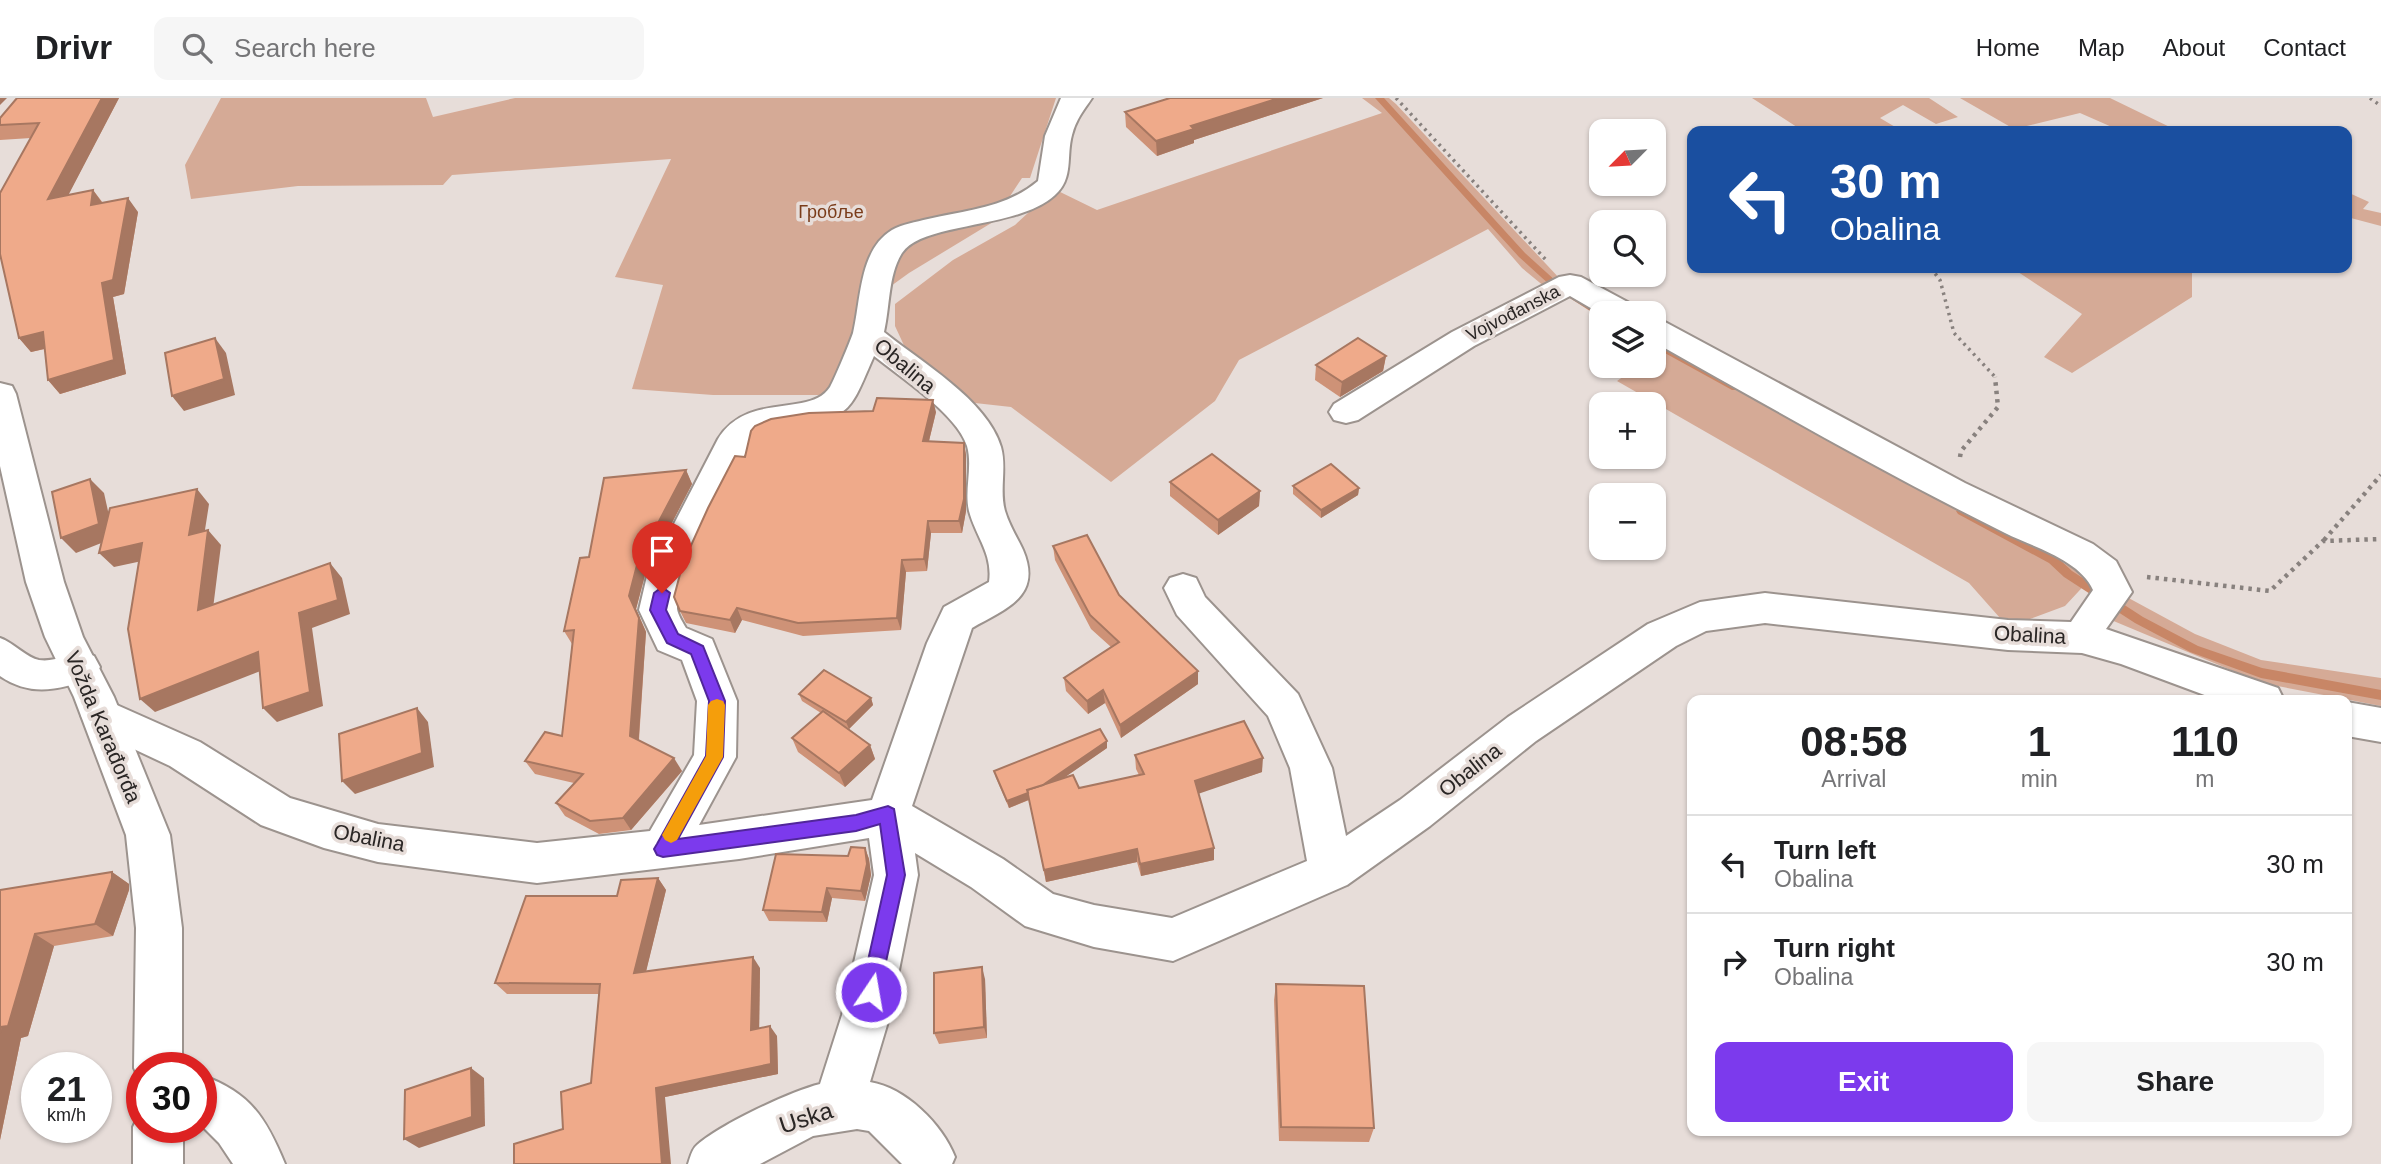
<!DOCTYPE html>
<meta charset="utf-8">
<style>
:root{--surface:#fff;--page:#f6f6f6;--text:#202124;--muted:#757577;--line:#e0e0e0;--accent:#7c3aed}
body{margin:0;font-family:Arial,sans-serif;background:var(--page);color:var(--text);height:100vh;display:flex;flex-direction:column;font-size:26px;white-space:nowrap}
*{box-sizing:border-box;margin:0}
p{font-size:23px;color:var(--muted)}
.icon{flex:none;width:38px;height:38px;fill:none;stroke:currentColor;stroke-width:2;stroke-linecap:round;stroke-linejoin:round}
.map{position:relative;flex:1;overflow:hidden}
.side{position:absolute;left:1687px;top:597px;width:665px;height:441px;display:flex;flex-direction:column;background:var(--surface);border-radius:14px;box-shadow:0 2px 5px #0004}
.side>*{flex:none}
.banner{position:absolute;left:1687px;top:28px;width:665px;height:147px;border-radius:14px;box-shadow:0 2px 5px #0004;background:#1a4fa0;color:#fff;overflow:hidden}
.needle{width:46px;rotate:246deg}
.controls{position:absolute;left:1589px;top:21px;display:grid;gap:14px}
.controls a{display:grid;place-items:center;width:77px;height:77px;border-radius:14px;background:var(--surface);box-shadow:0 2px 5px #0004;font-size:35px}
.speed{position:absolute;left:21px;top:954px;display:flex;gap:14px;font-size:35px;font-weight:700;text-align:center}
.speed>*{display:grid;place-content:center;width:91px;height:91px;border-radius:50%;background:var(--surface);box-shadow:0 2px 5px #0004;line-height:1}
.speed small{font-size:18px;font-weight:400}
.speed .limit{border:10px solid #d22;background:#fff;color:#111}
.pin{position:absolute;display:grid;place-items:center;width:60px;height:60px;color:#fff;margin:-72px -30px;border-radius:50% 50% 50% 0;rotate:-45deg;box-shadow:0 0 7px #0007}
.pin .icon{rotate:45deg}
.me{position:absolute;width:77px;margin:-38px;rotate:12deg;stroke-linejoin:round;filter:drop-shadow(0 0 5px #0008)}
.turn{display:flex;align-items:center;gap:24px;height:147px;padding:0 28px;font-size:32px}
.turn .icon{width:91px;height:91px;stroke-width:2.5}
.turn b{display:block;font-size:49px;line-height:60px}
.eta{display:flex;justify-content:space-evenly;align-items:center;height:119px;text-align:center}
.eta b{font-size:42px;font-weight:700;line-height:49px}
.cta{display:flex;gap:14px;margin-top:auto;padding:14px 28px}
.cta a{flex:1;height:80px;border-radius:14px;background:var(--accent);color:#fff;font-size:28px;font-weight:700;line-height:80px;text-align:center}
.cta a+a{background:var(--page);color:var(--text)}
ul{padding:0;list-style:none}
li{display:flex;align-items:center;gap:21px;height:98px;padding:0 28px;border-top:2px solid var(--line)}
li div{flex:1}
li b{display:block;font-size:26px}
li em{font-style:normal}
header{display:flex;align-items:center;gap:42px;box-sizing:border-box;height:98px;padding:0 35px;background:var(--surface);border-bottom:2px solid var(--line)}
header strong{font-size:33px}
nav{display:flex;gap:38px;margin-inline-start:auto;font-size:24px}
.search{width:490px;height:63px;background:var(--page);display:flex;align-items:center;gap:18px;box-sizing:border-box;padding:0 24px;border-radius:14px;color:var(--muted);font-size:26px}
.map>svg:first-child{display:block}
.green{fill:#d5aa96}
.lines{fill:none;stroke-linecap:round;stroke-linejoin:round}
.stream{fill:#c88666;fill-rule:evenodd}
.minor-casing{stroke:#9c938e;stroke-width:4}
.tertiary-casing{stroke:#9c938e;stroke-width:4}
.path-far1{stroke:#88817e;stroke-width:3.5;stroke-dasharray:2.5 4.5;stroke-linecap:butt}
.path{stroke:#88817e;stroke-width:4.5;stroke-dasharray:3.5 5;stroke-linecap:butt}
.minor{fill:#fff;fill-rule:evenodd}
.tertiary{fill:#fff;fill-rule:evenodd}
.wall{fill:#ce9277}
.shaded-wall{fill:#a77761}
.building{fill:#efaa8a;stroke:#a77761;stroke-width:2}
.route{fill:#7c3aed;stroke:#51269a;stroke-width:2}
.slow{fill:#f59e0b}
.labels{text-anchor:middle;stroke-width:7;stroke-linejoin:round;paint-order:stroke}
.far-park-label{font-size:18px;fill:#7a3c1a;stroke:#e7ddd9}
.far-street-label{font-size:18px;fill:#2a2625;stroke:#e7ddd9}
.street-label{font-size:21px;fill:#2a2625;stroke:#e7ddd9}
.near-street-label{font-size:24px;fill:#2a2625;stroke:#e7ddd9}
</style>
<header>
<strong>Drivr</strong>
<div class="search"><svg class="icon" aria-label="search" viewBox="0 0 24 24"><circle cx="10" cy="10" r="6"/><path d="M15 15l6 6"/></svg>Search here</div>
<nav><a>Home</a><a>Map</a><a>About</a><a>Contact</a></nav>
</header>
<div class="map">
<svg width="2381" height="1066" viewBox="0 0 2381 1066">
<rect width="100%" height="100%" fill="#e7ddd9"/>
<g class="green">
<path d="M221,0H426L433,19L515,0H1056L1030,80H1022L993,124L909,175L855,214L858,231L827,297H713L632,291L663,187L615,179L671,61L452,77L443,87L298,88L191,101L185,67Z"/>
<path d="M1362,0H1389L1396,6L1561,182L1545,189L1522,170L1488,131L1239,262L1215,303L1111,384L1011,309L966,304L908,256L895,228V206L953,162L1015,127L1054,91L1097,112L1382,15Z"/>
<path d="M1752,0H1929L1958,19L1936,26L1903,7L1880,20L1902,33H1803Z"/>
<path d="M1960,0H2110L2178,33H2121L2080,15L2014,31Z"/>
<path d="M2347,94L2369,104L2363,111L2381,115V128L2347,119Z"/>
<path d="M2012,170H2142L2150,174L2162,173V170H2192V199L2072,275L2044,259L2082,216Z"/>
<path d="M1654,238L2091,480L2065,508L2008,529L1969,485L1617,283L1638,268H1654Z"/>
<path d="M2123,497L2195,536L2261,562L2381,580V608L2262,585L2104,519Z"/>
</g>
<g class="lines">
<g class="stream">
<path d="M1375,0H1384L1525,155L1557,184L1605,215H1601V220L1551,188L1519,159Z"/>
<path d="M1654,242L1740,288L1741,290L1740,292H1732L1654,249Z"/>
<path d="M1962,409L2057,459L2072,473L2143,519L2198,548L2262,570L2381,592V602L2261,580L2190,554L2135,525L2064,479L2049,465L1958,416L1956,413Z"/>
</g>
<defs>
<g id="minor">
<path d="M1061,0H1092C1084,12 1076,21 1072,37C1066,58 1074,80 1055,97C1019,131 922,124 902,155C888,177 890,209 884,234C921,264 987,302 1001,349C1007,370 999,392 1005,413C1009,427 1017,439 1023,452C1043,499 1005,511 972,530L912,708L1003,761L1053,796L1094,807L1172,820L1307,763L1290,670L1268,618L1177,517L1164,490L1170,480L1183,476L1196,480L1205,499L1298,596L1332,670L1346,738L1400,702L1508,619L1648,526L1700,504L1765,495L2008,522L2071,524L2093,492C2080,462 2033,449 2005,435C1886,376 1770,309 1654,244V221L1665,224L1965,385L2093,446L2116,463L2132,494L2106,531L2278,590L2284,602H2218L2121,566L2082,555L2008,552L1765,525L1706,533L1676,548L1536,643L1430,728L1347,787L1173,863L1094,849L1025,828L971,789L915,755L918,777L890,917L870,984C906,990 942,1026 955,1059L952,1066H902L869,1033L857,1031L813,1038L760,1066H688C690,1060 692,1051 697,1047C721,1026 789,994 820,986L842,917L874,777L869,740L739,761L537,785L378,764L324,750L261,727L170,668L87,629L81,617L87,605L101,600L200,644L290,700L378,726L537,745L650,733L694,657L697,603L682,562L658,552L639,512L647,478L718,341C747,293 810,320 830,289C835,280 850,244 853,235C861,202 859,152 892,132C902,126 916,124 928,121C966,112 1006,110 1038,83L1045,38ZM874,258C900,279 957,316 967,348C973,369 964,392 969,413C976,439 993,456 989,484L944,509L927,545L872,702L699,727L736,659L737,603L712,541L686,530C683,525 678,517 677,511C676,489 741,352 758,339C768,330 780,330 793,328C853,322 852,307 874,258Z"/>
<path d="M1570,177L1581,179L1635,208L1640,215L1601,216L1570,198L1474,248L1358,322L1346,325L1334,322L1329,314L1334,306L1452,234L1559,179Z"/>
<path d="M0,540C14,545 27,560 39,562C60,565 72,550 94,558L100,569L94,580C60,591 32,600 0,578Z"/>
<path d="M2347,604L2381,610V644L2347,638Z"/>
<path d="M201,977C250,994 266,1020 285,1066H233L219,1045L201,1027Z"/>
</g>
<g id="tertiary">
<path d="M0,285L12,288L16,296L64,484L83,539L114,599L170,737L182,830V970H142V988L134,970L136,830L126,737L74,599L45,539L26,484L0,368Z"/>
<path d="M142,1011V1029H183V1066H133V1029Z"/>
</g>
</defs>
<use href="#minor" class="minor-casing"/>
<use href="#tertiary" class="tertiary-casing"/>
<g class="path-far1">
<path d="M1396,0L1547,163"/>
<path d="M2370,0L2381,8"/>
<path d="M1931,170L1940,182L1954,235L1997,281"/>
</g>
<g class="path">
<path d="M1960,359L1961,353L1998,309L1995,279"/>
<path d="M2324,442L2381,377"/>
<path d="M2147,479L2270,493L2323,443L2381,441"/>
</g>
<use href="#minor" class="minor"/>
<use href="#tertiary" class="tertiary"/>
</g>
<g class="wall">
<path d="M17,0H119L68,97L93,92L103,105L138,114L124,196L113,199L126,276L60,296L48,282L45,251L31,254L19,240L31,40L0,42V20Z"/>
<path d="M1170,0H1323L1194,42V45L1157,58L1126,29L1125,14Z"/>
<path d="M1386,258L1383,273L1340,299L1315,282L1316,267Z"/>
<path d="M936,314L929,343L964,345L966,357V413L962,435H931L927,473L906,474L901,532L803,538L742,522L735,535L686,525L680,513L745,359Z"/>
<path d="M686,372L692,386L645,477L636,511L646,534L639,642L682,673L631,732L599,736L565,718L556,705L574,685L535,676L525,663L562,638L572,546L564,533L589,459Z"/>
<path d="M1170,384L1260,393L1259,408L1218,437L1170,398Z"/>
<path d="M1293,388L1359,390L1358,397L1321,420L1293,396Z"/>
<path d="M1053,448L1119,497L1198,586L1121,640L1105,605L1088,616L1066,593L1064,580L1111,549L1091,531L1055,462Z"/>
<path d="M799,596L871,600L873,607L849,631L870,647L875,661L845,689L798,654L792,640L821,615L802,603Z"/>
<path d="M1107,650L1063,680L1079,690L1139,677L1136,671L1135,657L1262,674L1198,695L1214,750V762L1141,778L1137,764L1046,784L1029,702L1009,710L996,680L994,673Z"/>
<path d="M865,750L869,761L871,777L865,803L832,800L827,824L769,823L763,812L848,758Z"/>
<path d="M112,774L129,786V792L113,838L54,848L28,938L21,940L0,1042V792Z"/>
<path d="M658,780L666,792L646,873L760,870L759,930L777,938L778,976L665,999L563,1031L591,985L599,896H507L495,885L617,798Z"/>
<path d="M985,881L987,940L939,946L934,935Z"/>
<path d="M1276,886L1374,1030L1369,1044L1279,1043L1274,902Z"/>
</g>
<g class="shaded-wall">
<path d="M0,0H7L0,7Z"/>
<path d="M102,0H119L59,115L48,101Z"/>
<path d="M1279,0H1323L1194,42V45L1157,58L1156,43L1191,28Z"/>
<path d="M93,92L103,106L91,107Z"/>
<path d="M128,100L138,114L124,196L113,199L126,276L60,296L48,282L102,185Z"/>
<path d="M43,234L56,248L31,254L19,240Z"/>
<path d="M215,240L226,255L235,297L184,313L172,298Z"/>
<path d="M1386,258L1383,273L1340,299L1342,284Z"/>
<path d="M933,302L936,314L926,355L923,343Z"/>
<path d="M964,345L966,357V413L962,435L959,423Z"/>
<path d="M686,372L692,386L645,477L636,511L646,534L638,651L630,638L629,498L638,463Z"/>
<path d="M90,381L104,395L114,440L76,455L61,440Z"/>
<path d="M1359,390L1358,397L1321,420V412Z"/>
<path d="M197,391L209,406L202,451L189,437Z"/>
<path d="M1260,393L1259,408L1218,437V422Z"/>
<path d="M928,423L931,435L927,473L924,461Z"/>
<path d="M208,432L221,447L211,526L198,512Z"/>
<path d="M142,445L156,460L114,469L99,455Z"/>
<path d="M902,462L906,474L901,532L897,520Z"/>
<path d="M330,465L342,480L350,516L312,530L323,608L277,624L263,610L299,515Z"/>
<path d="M737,510L742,522L735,535L730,522Z"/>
<path d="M258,554L271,569L155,614L140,601Z"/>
<path d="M1198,573V586L1121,640L1120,627Z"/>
<path d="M1103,592L1105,605L1088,616L1087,603Z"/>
<path d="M871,600L873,607L849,631L846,624Z"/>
<path d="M417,610L428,624L434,669L355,696L342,683Z"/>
<path d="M1107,643V650L1038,698L1009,710L1007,703Z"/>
<path d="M870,647L875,661L845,689L839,675Z"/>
<path d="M674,660L682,673L631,732L623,720Z"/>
<path d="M1263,660L1262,674L1195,697V683Z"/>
<path d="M865,750L869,761L871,777L865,803L861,793Z"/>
<path d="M1214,750V762L1141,778L1140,766Z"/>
<path d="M1137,751V764L1046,784L1044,772Z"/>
<path d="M112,774L129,786V792L113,838L95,826Z"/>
<path d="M658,780L666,792L643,886L634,875Z"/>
<path d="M827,790L832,800L827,824L822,814Z"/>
<path d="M35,836L54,848L28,938L21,940L0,1042V935Z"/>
<path d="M753,859L760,870L759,942L751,932Z"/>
<path d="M982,869L985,881L987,940L984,929Z"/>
<path d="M770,928L777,938L778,976L665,999L671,1066H662L656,990Z"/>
<path d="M471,970L484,980L485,1028L419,1050L404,1041Z"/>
</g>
<g class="building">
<path d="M17,0H102L48,101L93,92L91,107L128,100L113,182L102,185L114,262L48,282L43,234L19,240L0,156V95L39,25L0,27V20Z"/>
<path d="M1170,0H1279L1191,28L1194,31L1156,43L1125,14Z"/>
<path d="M215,240L224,281L172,298L165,255Z"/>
<path d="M1358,240L1386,258L1342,284L1316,267Z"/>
<path d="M877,300L933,302L923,343L964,345V401L959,423H928L924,461L902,462L897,520L798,525L737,510L730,522L680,513L674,499L683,465L708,410L735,358L745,359L751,333L755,328L771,321L809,315L873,313Z"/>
<path d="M1212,356L1260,393L1218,422L1170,384Z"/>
<path d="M1331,366L1359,390L1321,412L1293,388Z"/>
<path d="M686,372L638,463L629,498L639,520L630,638L674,660L623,720L590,723L556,705L583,676L525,663L545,634L562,638L574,532L564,533L580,460L589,459L604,380Z"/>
<path d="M90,381L99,426L61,440L52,394Z"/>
<path d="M197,391L189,437L208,432L198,512L330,465L338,502L299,515L310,594L263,610L258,554L140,601L128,531L142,445L99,455L110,410Z"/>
<path d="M1087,437L1119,497L1198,573L1120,627L1103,592L1087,603L1064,580L1119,544L1090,517L1053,448Z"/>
<path d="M824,572L871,600L846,624L799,596Z"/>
<path d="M417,610L422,655L342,683L339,636Z"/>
<path d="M823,613L870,647L839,675L792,640Z"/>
<path d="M1244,623L1263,660L1195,683L1214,750L1140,766L1137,751L1044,772L1027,692L1073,677L1079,690L1144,676L1135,657Z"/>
<path d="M1100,631L1107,643L1043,687L1027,692L1028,695L1007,703L994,673Z"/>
<path d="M851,749L865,750L867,766L861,793L827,790L822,814L763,812L776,756L848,758Z"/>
<path d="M112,774V780L95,826L35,836L8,928L1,929L0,935V792Z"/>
<path d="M658,780L634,875L753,859L751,932L770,928L771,966L656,990L662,1066H514V1046L563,1031L561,994L591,985L600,886L495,885L526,798H617L621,782Z"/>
<path d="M982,869L984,929L934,935V875Z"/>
<path d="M1276,886L1364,888L1374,1030L1281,1029Z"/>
<path d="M471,970L472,1019L404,1041L405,992Z"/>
</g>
<path class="route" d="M662,489L670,495L666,512L678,536L703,548L725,603L723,659L678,741L856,717L888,708L894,711L905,777L878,900L871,903L864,900L861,894L887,777L880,726L856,733L663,759L657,757L654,751L657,746L706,658L709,603L691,556L667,545L650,512L654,495Z"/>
<path class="slow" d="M717,601L723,603L725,607L723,659L677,742L671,745L665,742L662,737L706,658L708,607L711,603Z"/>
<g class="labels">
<g class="far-park-label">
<text x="831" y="120">Гробље</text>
</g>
<g class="far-street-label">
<text transform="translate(1513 215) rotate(-27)" y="6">Vojvođanska</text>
</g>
<g class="street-label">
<text transform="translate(905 268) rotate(40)" y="7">Obalina</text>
<text transform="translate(2030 537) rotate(3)" y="7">Obalina</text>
<text transform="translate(103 629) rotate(67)" y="7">Vožda Karađorđa</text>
<text transform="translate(1470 672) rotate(-38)" y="7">Obalina</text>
<text transform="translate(369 740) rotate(11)" y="7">Obalina</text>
</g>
<g class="near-street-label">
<text transform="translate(806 1020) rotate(-18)" y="8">Uska</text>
</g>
</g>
</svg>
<div class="controls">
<a><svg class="needle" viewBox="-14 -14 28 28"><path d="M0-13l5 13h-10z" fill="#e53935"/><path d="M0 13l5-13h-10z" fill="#757577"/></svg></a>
<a><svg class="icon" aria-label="search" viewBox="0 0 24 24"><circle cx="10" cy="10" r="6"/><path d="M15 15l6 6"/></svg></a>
<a><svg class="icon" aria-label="layers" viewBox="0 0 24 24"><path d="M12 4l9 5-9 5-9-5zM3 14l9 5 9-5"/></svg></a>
<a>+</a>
<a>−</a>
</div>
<div class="speed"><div>21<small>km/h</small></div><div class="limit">30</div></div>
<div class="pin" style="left:662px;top:495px;background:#d93025"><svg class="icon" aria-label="arrive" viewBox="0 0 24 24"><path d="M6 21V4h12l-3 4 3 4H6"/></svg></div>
<svg class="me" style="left:871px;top:894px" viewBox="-20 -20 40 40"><circle r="17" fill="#7c3aed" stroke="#fff" stroke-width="3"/><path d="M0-11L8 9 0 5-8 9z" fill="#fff"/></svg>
<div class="banner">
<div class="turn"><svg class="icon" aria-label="left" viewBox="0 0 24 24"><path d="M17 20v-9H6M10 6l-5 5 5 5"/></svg><div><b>30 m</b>Obalina</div></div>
</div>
<section class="side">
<div class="eta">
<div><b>08:58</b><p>Arrival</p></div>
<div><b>1</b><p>min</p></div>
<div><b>110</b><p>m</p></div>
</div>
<ul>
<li><svg class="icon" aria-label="left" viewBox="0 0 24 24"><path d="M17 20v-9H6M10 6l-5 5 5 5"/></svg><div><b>Turn left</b><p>Obalina</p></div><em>30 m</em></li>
<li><svg class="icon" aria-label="right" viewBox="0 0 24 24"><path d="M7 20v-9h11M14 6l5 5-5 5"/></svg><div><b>Turn right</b><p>Obalina</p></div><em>30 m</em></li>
</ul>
<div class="cta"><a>Exit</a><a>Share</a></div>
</section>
</div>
